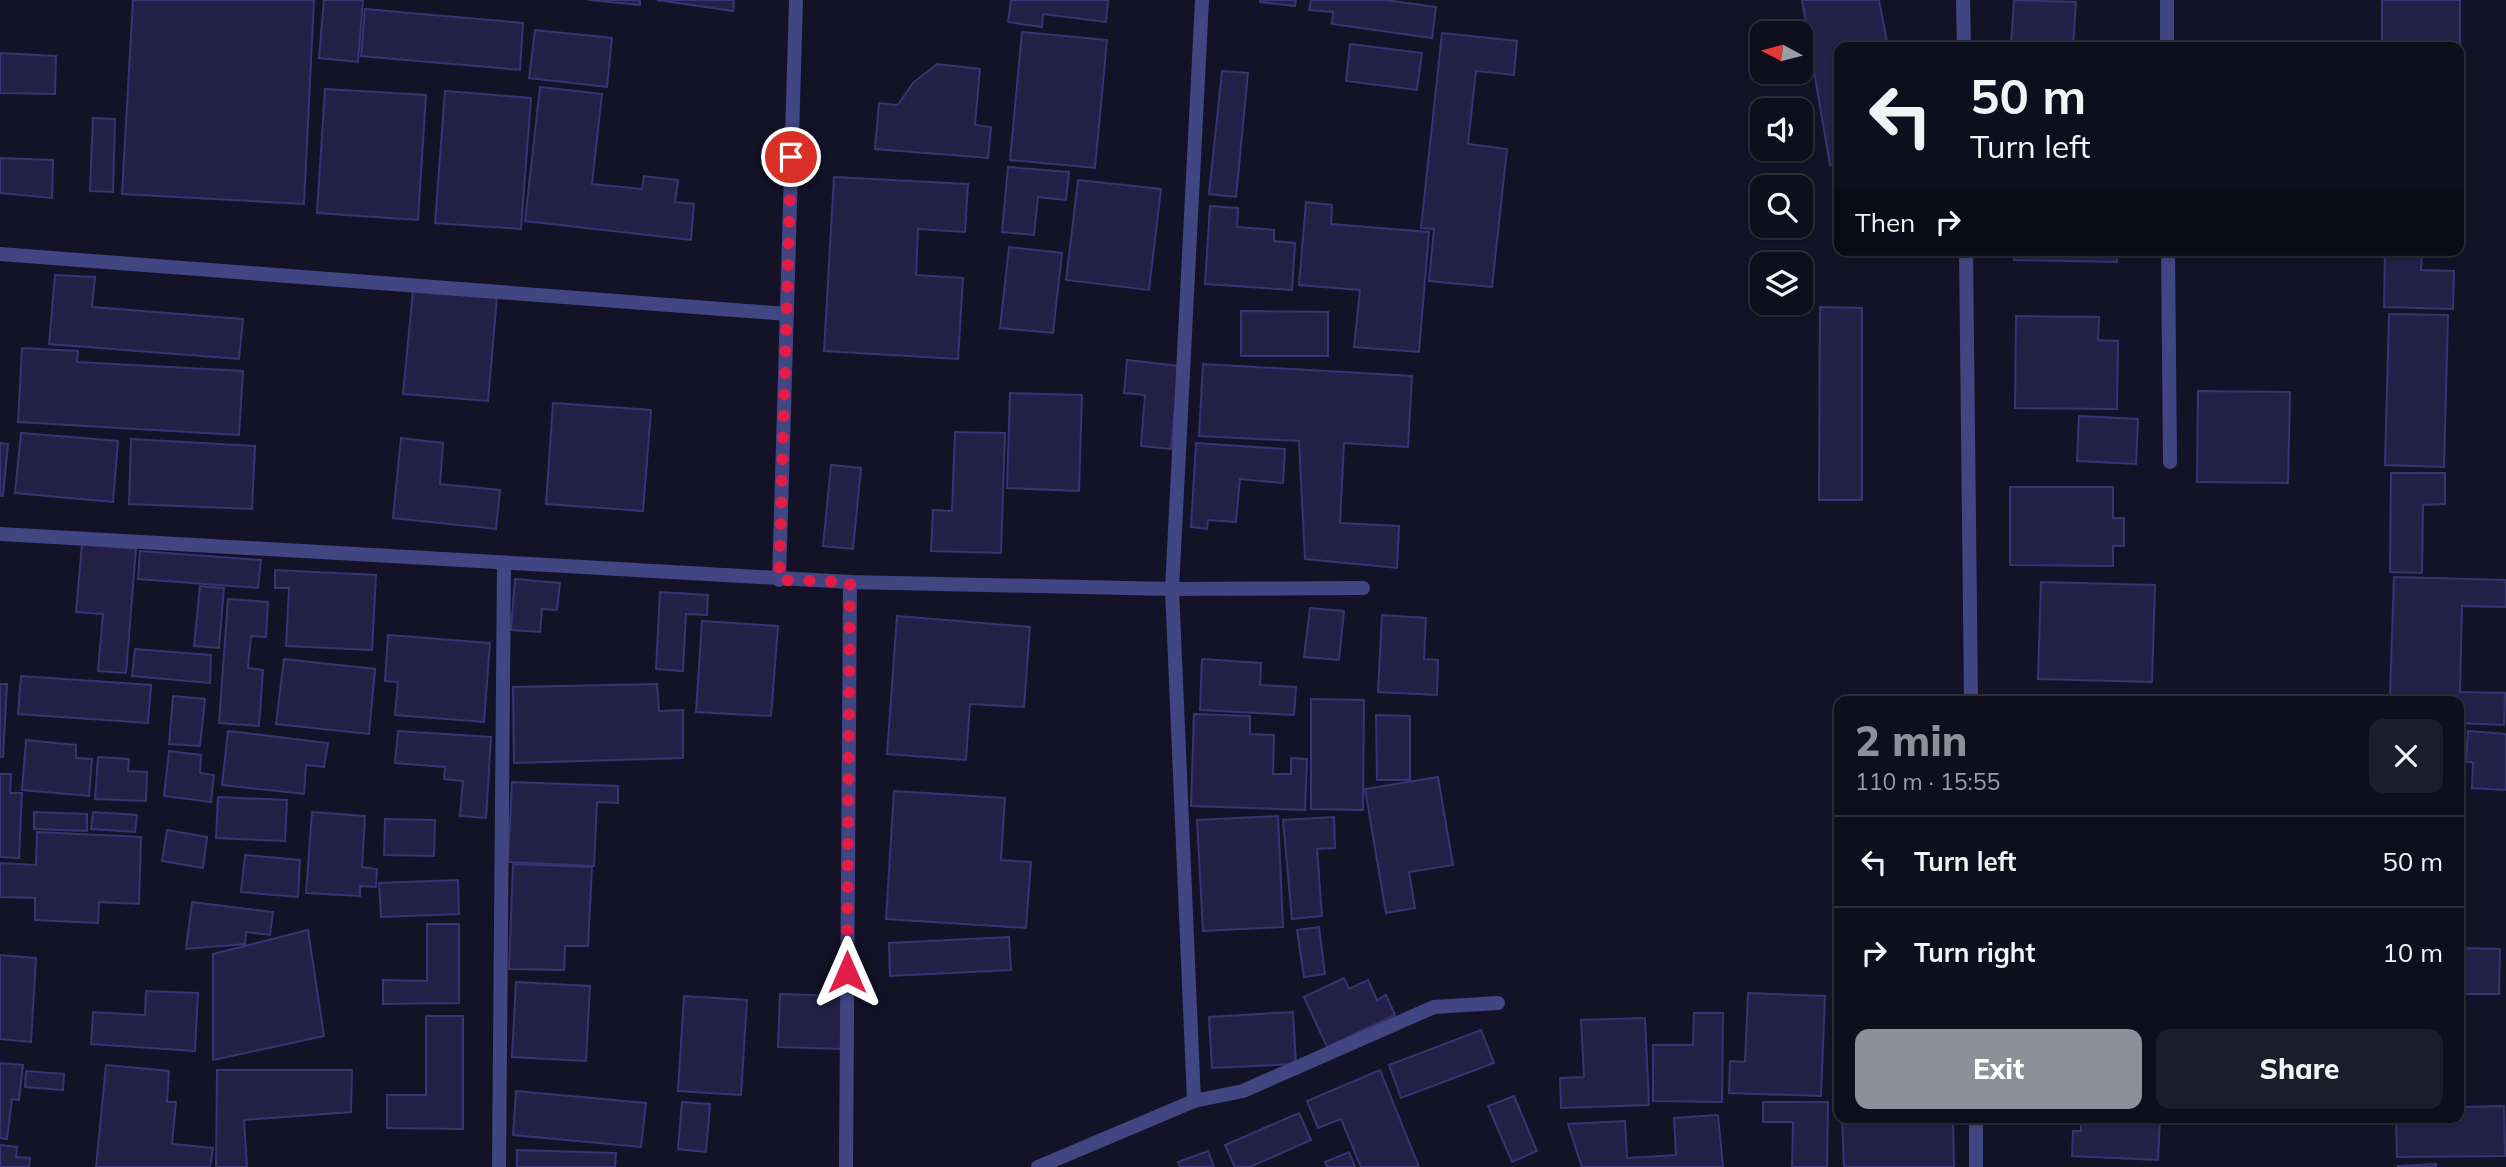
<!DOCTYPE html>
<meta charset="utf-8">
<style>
:root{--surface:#0e0e1d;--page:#1c1c2a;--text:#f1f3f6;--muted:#9b9ca4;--line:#2e2e3b;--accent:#8c9099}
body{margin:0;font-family:Mulish,sans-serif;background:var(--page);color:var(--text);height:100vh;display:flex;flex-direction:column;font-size:26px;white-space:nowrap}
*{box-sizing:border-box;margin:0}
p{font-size:23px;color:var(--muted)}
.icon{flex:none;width:38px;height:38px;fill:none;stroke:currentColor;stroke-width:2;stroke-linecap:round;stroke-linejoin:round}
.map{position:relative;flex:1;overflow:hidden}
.sheet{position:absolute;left:1834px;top:696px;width:630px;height:427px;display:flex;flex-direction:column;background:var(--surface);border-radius:14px;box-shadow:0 2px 5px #0004,0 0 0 2px var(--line)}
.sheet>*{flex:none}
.banner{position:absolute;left:1834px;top:42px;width:630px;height:214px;border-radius:14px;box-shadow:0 2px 5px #0004,0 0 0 2px var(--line);background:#0e0e1d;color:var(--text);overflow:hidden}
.needle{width:46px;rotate:277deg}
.controls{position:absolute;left:1750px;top:21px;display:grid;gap:14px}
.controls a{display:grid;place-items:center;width:63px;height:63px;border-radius:14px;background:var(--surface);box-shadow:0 2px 5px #0004,0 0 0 2px var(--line);font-size:35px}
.pin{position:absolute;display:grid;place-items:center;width:60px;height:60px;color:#fff;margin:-30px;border:4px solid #fff;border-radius:50%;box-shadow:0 2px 7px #0007}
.me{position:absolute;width:77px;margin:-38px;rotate:0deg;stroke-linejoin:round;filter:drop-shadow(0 0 5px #0008)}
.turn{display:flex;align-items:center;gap:24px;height:147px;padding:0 21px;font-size:32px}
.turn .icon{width:91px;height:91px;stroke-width:2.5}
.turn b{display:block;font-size:49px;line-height:60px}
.then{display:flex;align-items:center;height:66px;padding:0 21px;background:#0003;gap:14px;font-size:26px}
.round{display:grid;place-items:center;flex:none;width:74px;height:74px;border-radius:14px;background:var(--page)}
.headline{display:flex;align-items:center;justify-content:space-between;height:119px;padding:0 21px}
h1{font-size:42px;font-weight:800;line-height:52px;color:var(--accent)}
.cta{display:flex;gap:14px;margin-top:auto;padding:14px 21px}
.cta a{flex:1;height:80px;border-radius:14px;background:var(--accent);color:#fff;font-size:28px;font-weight:800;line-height:80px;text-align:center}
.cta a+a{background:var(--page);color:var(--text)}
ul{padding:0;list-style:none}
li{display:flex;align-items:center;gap:21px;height:91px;padding:0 21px;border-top:2px solid var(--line)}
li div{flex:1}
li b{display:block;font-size:26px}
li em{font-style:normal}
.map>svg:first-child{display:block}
.building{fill:#231f47;stroke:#383371;stroke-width:2}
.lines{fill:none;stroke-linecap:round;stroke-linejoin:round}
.minor{stroke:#414682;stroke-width:14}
.route{stroke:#e11d48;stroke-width:12;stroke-dasharray:0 21.6}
</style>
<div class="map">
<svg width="2506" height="1167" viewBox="0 0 2506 1167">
<rect width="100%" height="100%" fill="#131227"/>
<g class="building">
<path d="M133,0H314L304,204L122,194Z"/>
<path d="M324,0H363L358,62L319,58Z"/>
<path d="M588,0H640V5Z"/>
<path d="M657,0H734L733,11Z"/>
<path d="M1011,0H1108L1106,22L1043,14L1042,27L1008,22Z"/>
<path d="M1260,0H1296L1295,6L1260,2Z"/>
<path d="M1311,0H1385L1436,7L1432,38L1332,24L1333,12L1309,10Z"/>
<path d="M1802,0H1879L1888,47H1839V164L1830,165Z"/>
<path d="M2014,0L2076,2L2073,47H2011Z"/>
<path d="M2382,0H2460V112L2459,47H2382Z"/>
<path d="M365,9L523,23L520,70L361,56Z"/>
<path d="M535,30L612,38L607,87L529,78Z"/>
<path d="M1022,32L1107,40L1095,168L1010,160Z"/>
<path d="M1442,33L1517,41L1514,75L1476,71L1468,144L1507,149L1492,287L1429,281L1434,229L1421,228Z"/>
<path d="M1350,44L1422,53L1417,90L1346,81Z"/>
<path d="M0,53L56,56L55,94L0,93Z"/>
<path d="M937,64L980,69L975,125L991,127L988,158L875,149L879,103L898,105L913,83Z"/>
<path d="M1222,71L1248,73L1236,197L1209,194Z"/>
<path d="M540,87L602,94L592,184L642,189L644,176L678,180L675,202L694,204L691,240L525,221Z"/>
<path d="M325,89L426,95L418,220L317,213Z"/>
<path d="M445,91L531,98L521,229L435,223Z"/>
<path d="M93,118L115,119L113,192L90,191Z"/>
<path d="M0,158L53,160L52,198L0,193Z"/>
<path d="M1008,167L1069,172L1066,200L1038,197L1034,235L1002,232Z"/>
<path d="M834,177L968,184L965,232L918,229L916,275L963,278L958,359L824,351Z"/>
<path d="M1078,180L1161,189L1149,290L1066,280Z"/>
<path d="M1306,202L1332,205L1331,224L1429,232L1419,352L1354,347L1360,290L1299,285Z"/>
<path d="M1210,206L1238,208L1237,227L1274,230V241L1295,243L1292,290L1205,284Z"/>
<path d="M1009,247L1062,253L1053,333L1000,328Z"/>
<path d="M2014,250H2117V262L2014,260Z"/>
<path d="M2385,250H2422L2421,270L2454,271L2453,309L2384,307Z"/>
<path d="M55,275L95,277L92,307L243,319L239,359L49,344Z"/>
<path d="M413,290L497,297L488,401L403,394Z"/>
<path d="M1820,307L1862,308V500H1819Z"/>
<path d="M1241,311L1328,312V356H1241Z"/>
<path d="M2389,314L2448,315L2444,467L2385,465Z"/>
<path d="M2016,316L2099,317L2098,340L2118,341L2117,409L2015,408Z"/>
<path d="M22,348L78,351L77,362L243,371L239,435L18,422Z"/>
<path d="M1127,360L1179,366L1171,449L1141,446L1145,395L1124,393Z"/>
<path d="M1203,364L1412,376L1408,447L1344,443L1340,523L1399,526L1397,568L1305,559L1299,441L1199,436Z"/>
<path d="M2198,391L2290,392L2288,483L2197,482Z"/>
<path d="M1010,393L1082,395L1079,491L1007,488Z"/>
<path d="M553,403L651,410L643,511L546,504Z"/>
<path d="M2079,416L2138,419L2136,464L2077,461Z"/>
<path d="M955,432L1005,433L1001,553L931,551L933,510L952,511Z"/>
<path d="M21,433L118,441L113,502L15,493Z"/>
<path d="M401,438L443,443L440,484L500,490L496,529L393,518Z"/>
<path d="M131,439L255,446L252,509L129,504Z"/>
<path d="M0,443L8,444L3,496H0Z"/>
<path d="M1196,443L1285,449L1283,483L1240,479L1236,522L1208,520L1207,529L1191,527Z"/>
<path d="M831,465L861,468L853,549L823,546Z"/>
<path d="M2391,473H2445V504L2423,505L2422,573L2390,572Z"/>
<path d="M2010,487H2113V518H2124V546H2113V566L2010,565Z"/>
<path d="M82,544L136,549L126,673L98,671L103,614L76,612Z"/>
<path d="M140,551L261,560L258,588L138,579Z"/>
<path d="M275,570L376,575L372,650L286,646L289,588H275Z"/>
<path d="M2394,577L2506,580V607L2462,606L2460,692L2505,693L2504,725L2459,723V702H2414V696L2390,695Z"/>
<path d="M515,579L560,583L557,610L542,609L540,632L511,630Z"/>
<path d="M2041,582L2155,585L2152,682L2038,679Z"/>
<path d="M200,586L224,588L219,648L194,646Z"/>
<path d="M660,592L708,595L707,615L686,614L683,671L656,669Z"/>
<path d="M228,599L268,602L266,637L251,636L248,668L263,670L259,726L219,723Z"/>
<path d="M1310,608L1344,611L1339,660L1304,657Z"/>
<path d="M1382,615L1426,618L1424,659L1438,660L1437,695L1378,692Z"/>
<path d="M897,616L1030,627L1024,707L970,704L966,760L887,754Z"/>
<path d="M702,621L778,626L771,716L696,712Z"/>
<path d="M388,635L490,643L484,722L395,715L398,682L385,681Z"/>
<path d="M135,649L211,655L210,683L132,676Z"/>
<path d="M284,659L375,669L369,734L276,724Z"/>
<path d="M1202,659L1261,663L1260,685L1296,687L1294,715L1200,710Z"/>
<path d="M21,676L151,685L148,723L18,714Z"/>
<path d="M0,684H7L3,757H0Z"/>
<path d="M657,684L659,711L683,710V758L514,763L513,687Z"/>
<path d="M173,696L205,699L200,746L169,744Z"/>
<path d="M1311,699L1364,700L1363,810L1311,809Z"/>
<path d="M1194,714L1250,716V734L1274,735L1273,774H1291V758L1307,759L1305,810L1191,806Z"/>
<path d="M1376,715L1410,716V780H1377Z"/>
<path d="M228,731L328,743L324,767L306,765L304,794L222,785Z"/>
<path d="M398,731L491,737L486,818L460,816L463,781L444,779L445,767L395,763Z"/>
<path d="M2468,731L2506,734V790L2472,788L2473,762H2466Z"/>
<path d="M26,740L76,745V758L92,759L89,796L22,790Z"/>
<path d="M169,751L201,755L200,773L214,775L211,802L164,796Z"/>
<path d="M98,757L129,759L128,771L147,772L146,801L95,799Z"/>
<path d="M0,774H11L10,793H22L19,858L0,857Z"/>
<path d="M1438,777L1453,865L1409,872L1415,908L1386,913L1365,789Z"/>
<path d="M512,782L618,786V803L597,802L594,866L508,862Z"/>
<path d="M2459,783H2465L2463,948L2500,949L2499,994H2459Z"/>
<path d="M894,791L1005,798L1001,860L1031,862L1026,928L886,919Z"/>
<path d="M218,797L287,800L285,841L216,838Z"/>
<path d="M34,812L87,814V831L34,829Z"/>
<path d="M93,812L137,815L135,832L91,829Z"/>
<path d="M312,812L365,816L362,867L377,869L376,887L360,886V896L306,893Z"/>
<path d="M1278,816L1283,927L1203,931L1197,820Z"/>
<path d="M1334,817L1335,848L1317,849L1322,916L1292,919L1283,820Z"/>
<path d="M385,819L435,820L434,856L384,855Z"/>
<path d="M167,830L207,837L203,868L162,861Z"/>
<path d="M37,832L141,837L139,904L99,902L98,923L35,920V898L0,897V863L36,865Z"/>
<path d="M1836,846H1839V990H1834Z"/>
<path d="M245,855L300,860L298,897L241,892Z"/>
<path d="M513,864L592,867L588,946H565L564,970L509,969Z"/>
<path d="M458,880L459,914L381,917L379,883Z"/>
<path d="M192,902L273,912L270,935L246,932L245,944L186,949Z"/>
<path d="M427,924H459V1003L383,1004V980L427,981Z"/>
<path d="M1319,927L1325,974L1304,977L1297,930Z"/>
<path d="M308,930L324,1036L213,1060V954Z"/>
<path d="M1009,937L1011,970L890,976L889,943Z"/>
<path d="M0,955L36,958L31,1042L0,1039Z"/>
<path d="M1344,978L1349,989L1368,980L1377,1000L1386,995L1395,1015L1327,1047L1304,997Z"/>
<path d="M516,982L590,986L586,1061L512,1057Z"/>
<path d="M146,991L198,993L195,1051L91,1044L93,1012L145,1015Z"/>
<path d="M1748,993L1825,996L1821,1096L1729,1093L1730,1061L1745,1062Z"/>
<path d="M780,994L843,996L842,1049L778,1047Z"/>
<path d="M684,996L747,1000L741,1095L678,1091Z"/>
<path d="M1293,1012L1296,1064L1212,1068L1209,1017Z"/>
<path d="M1694,1013H1723L1722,1102L1653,1101V1045H1693Z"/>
<path d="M426,1016H463V1129L387,1128V1095H426Z"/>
<path d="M1645,1018L1649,1105L1561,1108L1560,1078L1584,1077L1581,1020Z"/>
<path d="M1481,1030L1494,1063L1401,1098L1389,1065Z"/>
<path d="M0,1063L23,1065L19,1100L12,1099L7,1139L0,1138Z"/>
<path d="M106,1065L169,1071L167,1102H176L172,1144L213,1148L210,1167H96Z"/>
<path d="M217,1070H352L351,1112L244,1120L247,1167H216Z"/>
<path d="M1380,1070L1419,1167H1361L1341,1119L1318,1128L1307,1101Z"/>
<path d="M26,1071L64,1074L63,1090L25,1087Z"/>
<path d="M516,1091L646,1103L641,1147L513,1135Z"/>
<path d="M1514,1096L1537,1151L1512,1162L1488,1106Z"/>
<path d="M682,1102L710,1104L706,1152L678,1149Z"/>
<path d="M1763,1102H1828L1827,1167H1792L1793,1122H1763Z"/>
<path d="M2504,1106L2505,1156L2397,1157L2396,1118H2459V1107Z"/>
<path d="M1299,1113L1311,1140L1250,1167H1235L1225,1145Z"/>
<path d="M1718,1115L1723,1167H1582L1568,1124L1625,1121L1627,1158L1676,1155L1674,1118Z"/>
<path d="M1842,1118H1953L1954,1167H1844Z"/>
<path d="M2081,1118H2160L2158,1160L2072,1156L2073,1131H2081Z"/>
<path d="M0,1145L17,1147L16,1157L30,1158L29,1167H0Z"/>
<path d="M517,1150L616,1153L615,1167H517Z"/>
<path d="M1208,1151L1214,1167H1180L1178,1162Z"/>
<path d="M1349,1152L1355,1167H1327L1325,1162Z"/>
<path d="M2436,1164V1167H2398V1166Z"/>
</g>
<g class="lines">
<g class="minor">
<path d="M1963,0L1964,47"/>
<path d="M2167,0V47"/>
<path d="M1966,250L1971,702"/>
<path d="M2168,250L2170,462"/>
<path d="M0,254L787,314"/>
<path d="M0,534L850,582L1172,589L1363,588"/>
<path d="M779,580L796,0"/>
<path d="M1194,1101L1172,589L1202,0"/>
<path d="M1976,1118V1167"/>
<path d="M499,1167L504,564"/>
<path d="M846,1167L850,582"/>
<path d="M1038,1167L1194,1101L1243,1091L1434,1007L1498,1003"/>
</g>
</g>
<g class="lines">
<path class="route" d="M791,157L779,580L850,582L847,972"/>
</g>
</svg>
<div class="controls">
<a><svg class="needle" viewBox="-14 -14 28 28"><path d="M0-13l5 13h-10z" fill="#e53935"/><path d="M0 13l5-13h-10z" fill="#9b9ca4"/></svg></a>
<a><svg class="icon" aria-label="sound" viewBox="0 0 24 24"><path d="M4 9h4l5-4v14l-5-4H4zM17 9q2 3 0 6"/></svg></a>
<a><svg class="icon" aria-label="search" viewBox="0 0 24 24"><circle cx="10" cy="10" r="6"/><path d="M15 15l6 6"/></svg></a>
<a><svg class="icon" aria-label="layers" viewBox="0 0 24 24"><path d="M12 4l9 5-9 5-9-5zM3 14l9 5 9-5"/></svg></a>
</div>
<div class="pin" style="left:791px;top:157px;background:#d93025"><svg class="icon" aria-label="arrive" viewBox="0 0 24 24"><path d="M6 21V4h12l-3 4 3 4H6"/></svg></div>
<svg class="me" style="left:847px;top:972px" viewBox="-20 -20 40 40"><path d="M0-17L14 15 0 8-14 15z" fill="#e11d48" stroke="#fff" stroke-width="4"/></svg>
<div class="banner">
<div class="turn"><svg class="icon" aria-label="left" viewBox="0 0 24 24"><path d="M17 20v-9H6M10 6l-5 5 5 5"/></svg><div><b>50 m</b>Turn left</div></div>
<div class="then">Then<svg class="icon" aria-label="right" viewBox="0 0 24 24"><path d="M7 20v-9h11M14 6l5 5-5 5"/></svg></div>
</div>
<section class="sheet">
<div class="headline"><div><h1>2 min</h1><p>110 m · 15:55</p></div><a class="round"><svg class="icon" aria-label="close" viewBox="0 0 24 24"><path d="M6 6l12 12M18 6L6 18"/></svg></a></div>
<ul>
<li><svg class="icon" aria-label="left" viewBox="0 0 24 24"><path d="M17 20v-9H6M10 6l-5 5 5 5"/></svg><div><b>Turn left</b></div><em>50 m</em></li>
<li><svg class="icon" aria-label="right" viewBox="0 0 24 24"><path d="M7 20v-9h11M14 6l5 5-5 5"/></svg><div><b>Turn right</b></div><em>10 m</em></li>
</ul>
<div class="cta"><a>Exit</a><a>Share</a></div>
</section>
</div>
